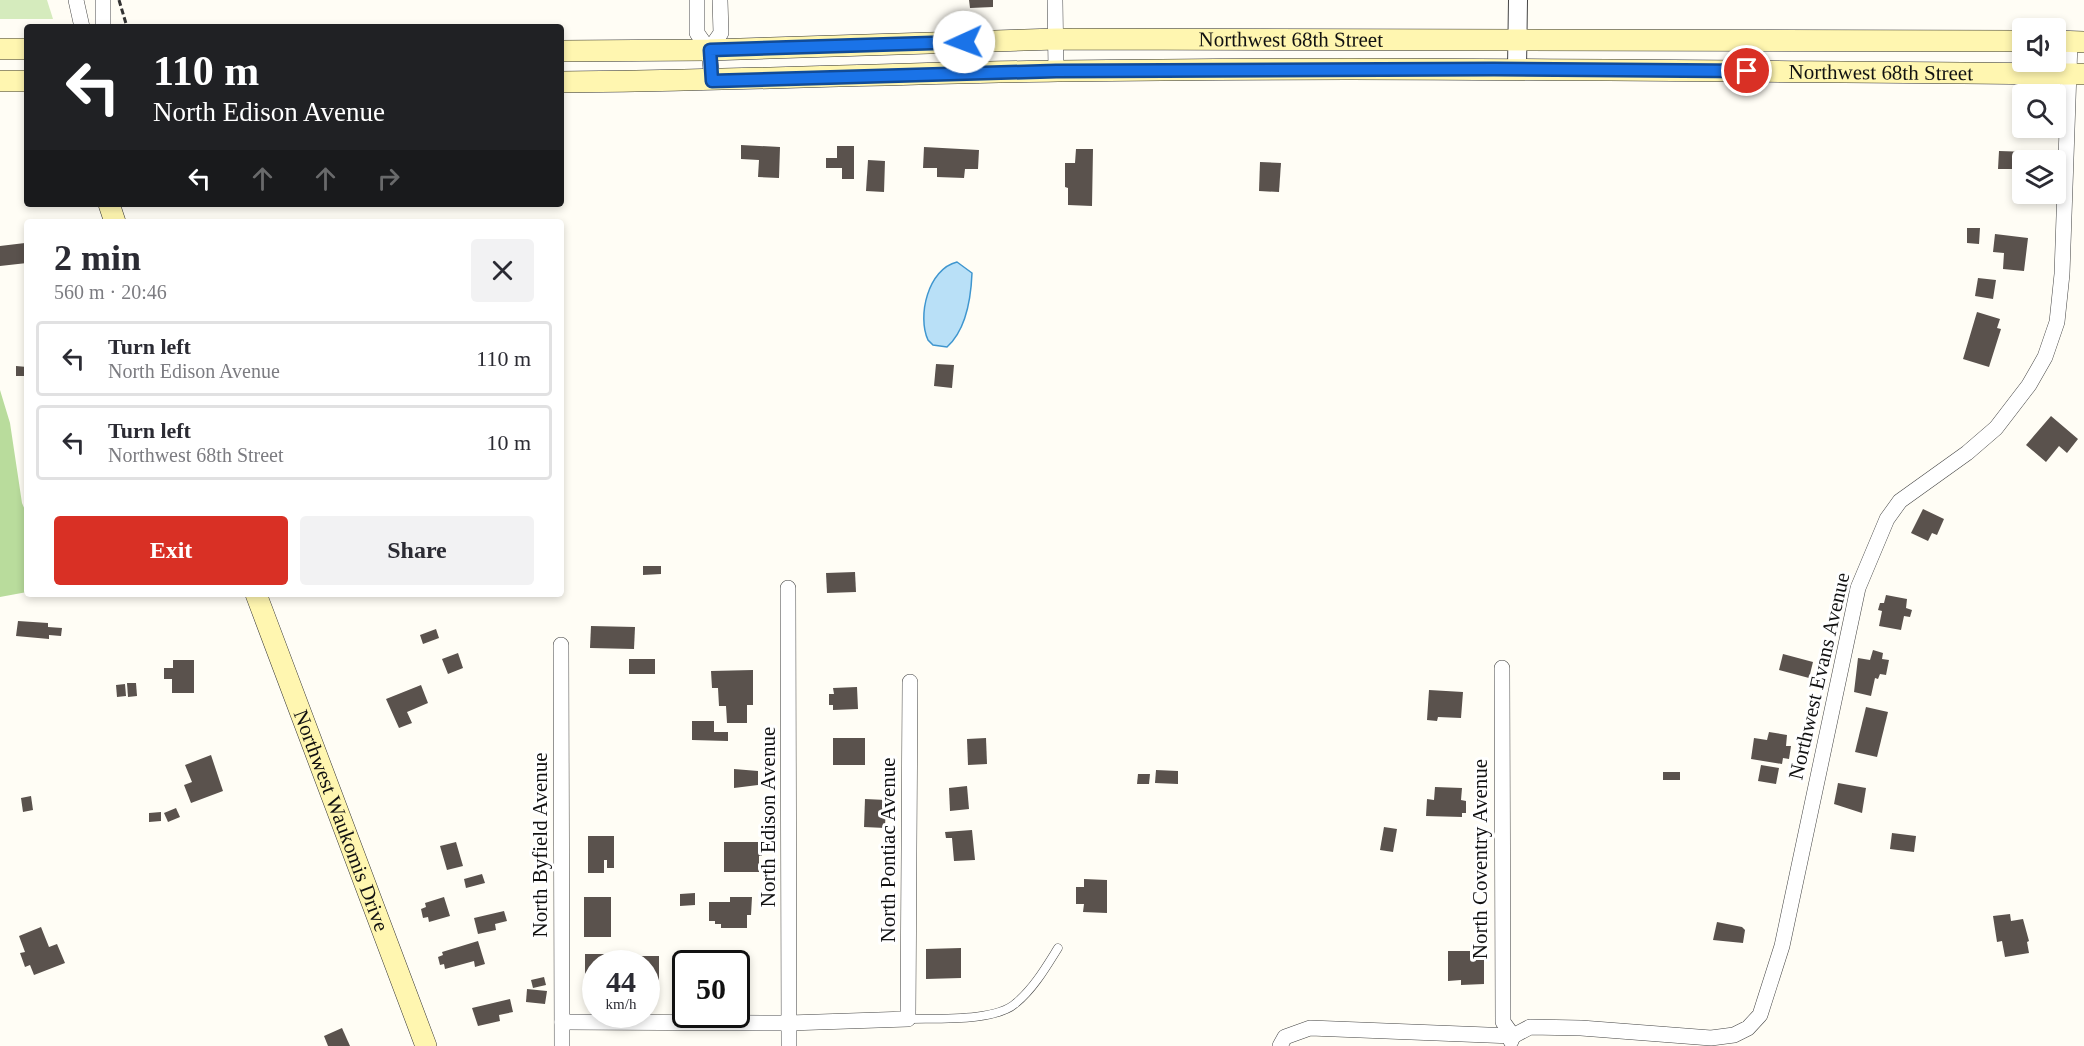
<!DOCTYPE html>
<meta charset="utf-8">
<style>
:root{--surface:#fff;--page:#f2f2f3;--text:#2b2b33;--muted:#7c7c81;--line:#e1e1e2;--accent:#d93025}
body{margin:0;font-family:Georgia,serif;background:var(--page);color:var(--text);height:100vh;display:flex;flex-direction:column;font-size:22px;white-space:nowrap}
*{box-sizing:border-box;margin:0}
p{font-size:20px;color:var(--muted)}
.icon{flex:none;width:33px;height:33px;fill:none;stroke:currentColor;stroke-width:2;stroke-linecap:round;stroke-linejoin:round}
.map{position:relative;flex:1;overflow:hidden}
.details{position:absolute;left:24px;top:219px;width:540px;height:378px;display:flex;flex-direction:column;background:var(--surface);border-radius:6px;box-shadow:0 3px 9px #0003}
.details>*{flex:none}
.top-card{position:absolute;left:24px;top:24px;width:540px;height:183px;border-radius:6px;box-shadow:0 3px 9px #0003;background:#202124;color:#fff;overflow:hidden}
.fabs{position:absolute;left:2012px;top:18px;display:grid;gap:12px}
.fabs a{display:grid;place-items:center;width:54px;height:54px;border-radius:6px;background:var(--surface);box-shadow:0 3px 9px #0003;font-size:30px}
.speed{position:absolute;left:582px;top:950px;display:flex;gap:12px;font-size:30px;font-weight:700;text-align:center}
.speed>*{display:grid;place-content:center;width:78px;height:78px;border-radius:50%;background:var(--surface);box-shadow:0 3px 9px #0003;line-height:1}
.speed small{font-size:15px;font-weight:400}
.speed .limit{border:3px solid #111;border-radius:9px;background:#fff;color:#111}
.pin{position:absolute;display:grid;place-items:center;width:51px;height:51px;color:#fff;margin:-26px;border:3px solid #fff;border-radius:50%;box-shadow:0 2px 6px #0007}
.me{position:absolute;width:66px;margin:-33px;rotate:268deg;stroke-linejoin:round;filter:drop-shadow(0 0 4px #0008)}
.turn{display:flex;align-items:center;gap:21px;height:126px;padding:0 30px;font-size:27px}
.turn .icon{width:78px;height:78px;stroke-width:2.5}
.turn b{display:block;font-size:42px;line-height:51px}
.lanes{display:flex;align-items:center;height:57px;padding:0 30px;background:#0003;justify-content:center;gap:30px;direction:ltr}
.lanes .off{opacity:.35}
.round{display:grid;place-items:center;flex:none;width:63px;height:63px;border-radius:6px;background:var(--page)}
.overview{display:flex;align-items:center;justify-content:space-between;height:102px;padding:0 30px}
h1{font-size:36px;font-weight:700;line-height:45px}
.action{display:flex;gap:12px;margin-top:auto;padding:12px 30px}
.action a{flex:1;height:69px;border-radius:6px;background:var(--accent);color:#fff;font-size:24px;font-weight:700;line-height:69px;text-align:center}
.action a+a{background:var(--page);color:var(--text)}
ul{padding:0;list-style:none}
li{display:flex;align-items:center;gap:18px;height:75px;margin:0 12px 9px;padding:0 18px;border:3px solid var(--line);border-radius:6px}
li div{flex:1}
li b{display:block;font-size:22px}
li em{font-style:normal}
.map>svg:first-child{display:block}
.green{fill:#d5ebbd}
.forest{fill:#b9dc9c}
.water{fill:#b9e0f7;stroke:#3f96cf;stroke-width:1.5}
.building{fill:#5a524d}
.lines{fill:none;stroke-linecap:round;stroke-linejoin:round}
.service-casing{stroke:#444;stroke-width:9}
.minor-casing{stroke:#444;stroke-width:16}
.tertiary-casing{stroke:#444;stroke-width:20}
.secondary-casing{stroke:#333;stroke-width:22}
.path{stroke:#333;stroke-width:3;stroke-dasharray:6 3;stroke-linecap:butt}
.service{stroke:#fff;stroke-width:8}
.minor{stroke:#fff;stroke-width:15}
.tertiary{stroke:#fff;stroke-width:18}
.secondary{stroke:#fff6b0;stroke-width:21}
.route-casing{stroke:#114b97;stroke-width:15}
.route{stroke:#1a73e8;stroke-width:10}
.labels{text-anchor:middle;stroke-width:6;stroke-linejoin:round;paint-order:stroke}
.street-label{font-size:21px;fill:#111;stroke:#fff}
</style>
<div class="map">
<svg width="2084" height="1046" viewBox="0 0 2084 1046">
<rect width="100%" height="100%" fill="#fffdf5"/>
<path class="green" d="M0,0H47L53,19H0Z"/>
<path class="forest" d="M0,390L10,423L22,503L27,515V592L0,597Z"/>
<path class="water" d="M957,262L972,273C971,298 966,330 947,347L933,345L928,340C917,316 928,269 957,262Z"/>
<g class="building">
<path d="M969,0H993V7L970,8Z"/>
<path d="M741,145L780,147L779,178L758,177L759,160L741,159Z"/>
<path d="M837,146H854V179H842V168H826V158H837Z"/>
<path d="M924,147L979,150L978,169H965L964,178L937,177V168H923Z"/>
<path d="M1076,149H1093L1092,206L1068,205V188L1065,187V163H1075Z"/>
<path d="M1999,151L2029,152L2033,154V160H2022V169H1998Z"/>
<path d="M868,160L885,161L884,192L866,191Z"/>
<path d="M1260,162L1281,163L1279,192L1259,191Z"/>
<path d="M1967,228H1980L1979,244L1967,243Z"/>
<path d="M1995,234L2028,238L2024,271L2003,269L2004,253L1993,252Z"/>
<path d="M25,243L27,263L0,266V246Z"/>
<path d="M1978,278L1996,280L1993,299L1975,296Z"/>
<path d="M1977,312L2000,319L1997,328L2001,329L1989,367L1963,359Z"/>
<path d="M936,364L954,365L952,388L934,386Z"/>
<path d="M16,366L27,367V376H16Z"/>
<path d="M2051,416L2078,439L2067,453L2059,446L2046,462L2026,445Z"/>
<path d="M1923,509L1944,519L1937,535L1932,533L1928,541L1911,533Z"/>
<path d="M643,566H661V574L643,575Z"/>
<path d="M855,572L856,592L827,593L826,573Z"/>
<path d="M1886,595L1907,599L1906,608L1912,610L1910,617L1904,616L1901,630L1879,626L1882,611L1878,610L1880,603H1884Z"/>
<path d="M18,621L48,623V627L62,628L61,636L49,635V639L16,636Z"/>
<path d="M591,626L635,627L634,649L590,648Z"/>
<path d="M436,629L439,638L423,644L420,635Z"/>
<path d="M1873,650L1883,653L1882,659L1889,660L1886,675L1880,674L1878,679L1875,678L1871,696L1854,692L1858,658L1870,660Z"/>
<path d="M458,653L463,668L448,674L442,659Z"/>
<path d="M1783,654L1813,662L1809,678L1779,670Z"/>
<rect x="629" y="659" width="26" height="15"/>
<path d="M173,660H194V693H172V679H164V668H173Z"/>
<path d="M753,670V705H747V723H727L726,706H719L718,688H712L711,671Z"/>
<path d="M127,683H136L137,696L128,697Z"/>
<path d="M125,684L126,696L117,697L116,685Z"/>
<path d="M421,685L428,703L407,712L412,723L399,728L386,699Z"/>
<path d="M857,687L858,709L833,710V705H829V694H834L833,688Z"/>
<path d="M1429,690L1463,692L1461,718L1438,717L1437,721L1427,720Z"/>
<path d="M1866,707L1888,712L1877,757L1855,752Z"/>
<path d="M692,721H714V732H728V741L692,740Z"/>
<path d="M1769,732L1787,735L1786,746H1791L1789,759L1783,758L1782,764L1751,759L1754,738L1767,740Z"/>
<rect x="833" y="738" width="32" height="27"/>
<path d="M986,738L987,764L968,765L967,739Z"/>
<path d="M211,755L223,791L191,803L184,785L192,782L185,765Z"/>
<path d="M1761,765L1779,768L1776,784L1758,781Z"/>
<path d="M734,769L758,771V785L734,788Z"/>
<path d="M1156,770L1178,771V784L1155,783Z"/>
<rect x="1663" y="772" width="17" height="8"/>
<path d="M1138,774H1150L1149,784H1137Z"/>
<path d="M1838,783L1866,788L1862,813L1834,804Z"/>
<path d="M967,786L969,809L950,811L949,788Z"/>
<path d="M1435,787L1462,788L1461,800L1466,801V813H1462V817L1426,816L1427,799L1434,800Z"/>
<path d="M31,796L33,810L23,812L21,798Z"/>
<path d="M865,799L886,800L885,828L864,827Z"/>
<path d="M176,808L180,817L168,822L164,813Z"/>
<path d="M161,812V821L149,822V813Z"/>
<path d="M1384,827L1397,829L1393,852L1380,850Z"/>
<path d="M972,830L975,860L954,861L952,838H946L945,832Z"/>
<path d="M1892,833L1916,836L1914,852L1890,849Z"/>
<path d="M588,836H614V868H607V860H604V873H588Z"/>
<path d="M456,842L463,866L447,870L440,846Z"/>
<path d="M724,842H759V848H762V856H759V872H724Z"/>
<path d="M482,874L485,883L466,888L464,879Z"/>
<path d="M1084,879L1107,880V913L1083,912L1084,904H1076V887H1084Z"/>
<path d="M695,893V905L680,906V894Z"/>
<path d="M444,897L450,916L429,922L428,917L423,918L421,909L426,907L425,903Z"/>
<rect x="584" y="897" width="27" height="40"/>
<path d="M730,897H752L751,915H747V928H721V924H715V921H709V902H730Z"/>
<path d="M504,911L507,921L495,924L496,930L478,934L474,918Z"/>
<path d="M2010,914L2011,921L2023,919L2029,941L2027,942L2029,953L2005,957L2002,941L1997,942L1993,916Z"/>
<path d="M1717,922L1742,927L1745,930L1743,943L1713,940Z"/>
<path d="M41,927L49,947L57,944L65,963L34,975L30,965L25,967L20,953L25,952L19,936Z"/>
<path d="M478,941L485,964L475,967L474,961L445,969L444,964L440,965L438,957L443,955L442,952Z"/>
<path d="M961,948V978L926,979V949Z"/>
<path d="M1448,951H1470V954H1479V959L1484,958V984L1461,985V980L1448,981Z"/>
<path d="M585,954H617V963H596V976H585Z"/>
<path d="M641,956H659V982H646V963H641Z"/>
<path d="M709,957L748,958V981H736V963H709Z"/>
<path d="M544,977L546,985L533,988L531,980Z"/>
<path d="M527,989L547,991L545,1004L526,1002Z"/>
<path d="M510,999L513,1012L499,1015L500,1021L478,1026L472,1008Z"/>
<path d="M342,1028L350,1046H328L324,1036Z"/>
</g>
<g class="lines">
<defs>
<path id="service" d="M908,1019C935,1018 996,1022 1016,1003C1034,988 1046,967 1058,948"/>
<g id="minor">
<path d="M76,0L82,27"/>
<path d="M103,0V27"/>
<path d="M697,0V33L709,50L712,81"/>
<path d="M1055,0L1056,71"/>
<path d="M709,50L721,33L720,0"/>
<path d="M788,588L789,1046"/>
<path d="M561,645L562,1046"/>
<path d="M1502,668L1503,1022L1513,1036L1511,1041"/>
<path d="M562,1022L789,1023L908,1019L910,682"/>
<path d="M1280,1046L1285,1037L1310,1028L1513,1036L1530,1027L1581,1028L1711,1038L1734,1035L1748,1028L1760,1015L1782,946L1858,588L1887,519L1900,501L1967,453L1996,428L2029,385L2045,357L2057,322L2062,274L2070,42"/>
</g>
<path id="tertiary" d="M1517,68L1518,0"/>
<g id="secondary">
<path d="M2055,41L2084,42"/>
<path d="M0,49H27"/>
<path id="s1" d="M561,51L709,50L1057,39L2022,41"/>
<path d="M0,81H27"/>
<path id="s2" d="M561,82C727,81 893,73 1058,71C1400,66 1742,72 2084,74"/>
<path d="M109,204L115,222"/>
<path id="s3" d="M256,594L426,1046"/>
</g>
</defs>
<use href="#service" class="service-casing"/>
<use href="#minor" class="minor-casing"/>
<use href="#tertiary" class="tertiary-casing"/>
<use href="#secondary" class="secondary-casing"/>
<path class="path" d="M119,0L127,27"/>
<use href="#service" class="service"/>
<use href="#minor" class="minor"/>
<use href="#tertiary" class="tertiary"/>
<use href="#secondary" class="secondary"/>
</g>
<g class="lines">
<defs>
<path id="route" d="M964,42L710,50L712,81L1056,71L1494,69L1747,71"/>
</defs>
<use href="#route" class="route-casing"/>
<use href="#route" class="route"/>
</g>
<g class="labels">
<g class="street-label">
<text dy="7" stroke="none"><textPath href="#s1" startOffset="730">Northwest 68th Street</textPath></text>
<text dy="7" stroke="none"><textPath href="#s2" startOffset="1320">Northwest 68th Street</textPath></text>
<text transform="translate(1819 676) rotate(-77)" y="7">Northwest Evans Avenue</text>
<text transform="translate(768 817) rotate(-90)" y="7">North Edison Avenue</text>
<text dy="7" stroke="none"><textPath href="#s3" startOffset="242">Northwest Waukomis Drive</textPath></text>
<text transform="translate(540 845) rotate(-90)" y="7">North Byfield Avenue</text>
<text transform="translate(888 850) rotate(-90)" y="7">North Pontiac Avenue</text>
<text transform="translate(1480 859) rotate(-90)" y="7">North Coventry Avenue</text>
</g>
</g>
</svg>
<div class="fabs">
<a><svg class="icon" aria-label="sound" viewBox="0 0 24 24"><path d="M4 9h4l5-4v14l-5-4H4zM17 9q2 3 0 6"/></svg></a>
<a><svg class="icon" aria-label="search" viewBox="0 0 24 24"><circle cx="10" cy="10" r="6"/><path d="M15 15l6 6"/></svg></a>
<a><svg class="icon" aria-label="layers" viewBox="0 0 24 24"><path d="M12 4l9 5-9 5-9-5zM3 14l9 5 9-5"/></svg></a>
</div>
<div class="speed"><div>44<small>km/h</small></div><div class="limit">50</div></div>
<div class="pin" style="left:1747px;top:71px;background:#d93025"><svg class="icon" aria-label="arrive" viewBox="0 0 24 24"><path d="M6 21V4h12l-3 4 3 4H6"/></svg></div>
<svg class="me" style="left:964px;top:42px" viewBox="-20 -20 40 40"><circle r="19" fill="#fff"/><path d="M0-13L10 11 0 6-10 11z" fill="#1a73e8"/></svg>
<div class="top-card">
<div class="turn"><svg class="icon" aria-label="left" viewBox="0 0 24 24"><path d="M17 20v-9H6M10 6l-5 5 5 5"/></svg><div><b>110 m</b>North Edison Avenue</div></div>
<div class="lanes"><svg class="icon" aria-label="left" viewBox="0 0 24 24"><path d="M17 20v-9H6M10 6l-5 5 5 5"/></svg><svg class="icon off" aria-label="ahead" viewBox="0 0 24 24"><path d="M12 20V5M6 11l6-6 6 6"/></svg><svg class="icon off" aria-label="ahead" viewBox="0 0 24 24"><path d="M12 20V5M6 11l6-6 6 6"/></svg><svg class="icon off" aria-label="right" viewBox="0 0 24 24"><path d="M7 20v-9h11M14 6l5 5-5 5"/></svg></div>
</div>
<section class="details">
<div class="overview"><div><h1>2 min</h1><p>560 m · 20:46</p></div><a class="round"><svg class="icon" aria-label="close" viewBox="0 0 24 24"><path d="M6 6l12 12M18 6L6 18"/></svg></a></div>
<ul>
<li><svg class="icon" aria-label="left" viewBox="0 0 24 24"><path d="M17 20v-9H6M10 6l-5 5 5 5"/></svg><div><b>Turn left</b><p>North Edison Avenue</p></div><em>110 m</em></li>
<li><svg class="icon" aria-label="left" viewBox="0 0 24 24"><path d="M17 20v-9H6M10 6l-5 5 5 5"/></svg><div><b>Turn left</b><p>Northwest 68th Street</p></div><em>10 m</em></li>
</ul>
<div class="action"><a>Exit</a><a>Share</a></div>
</section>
</div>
